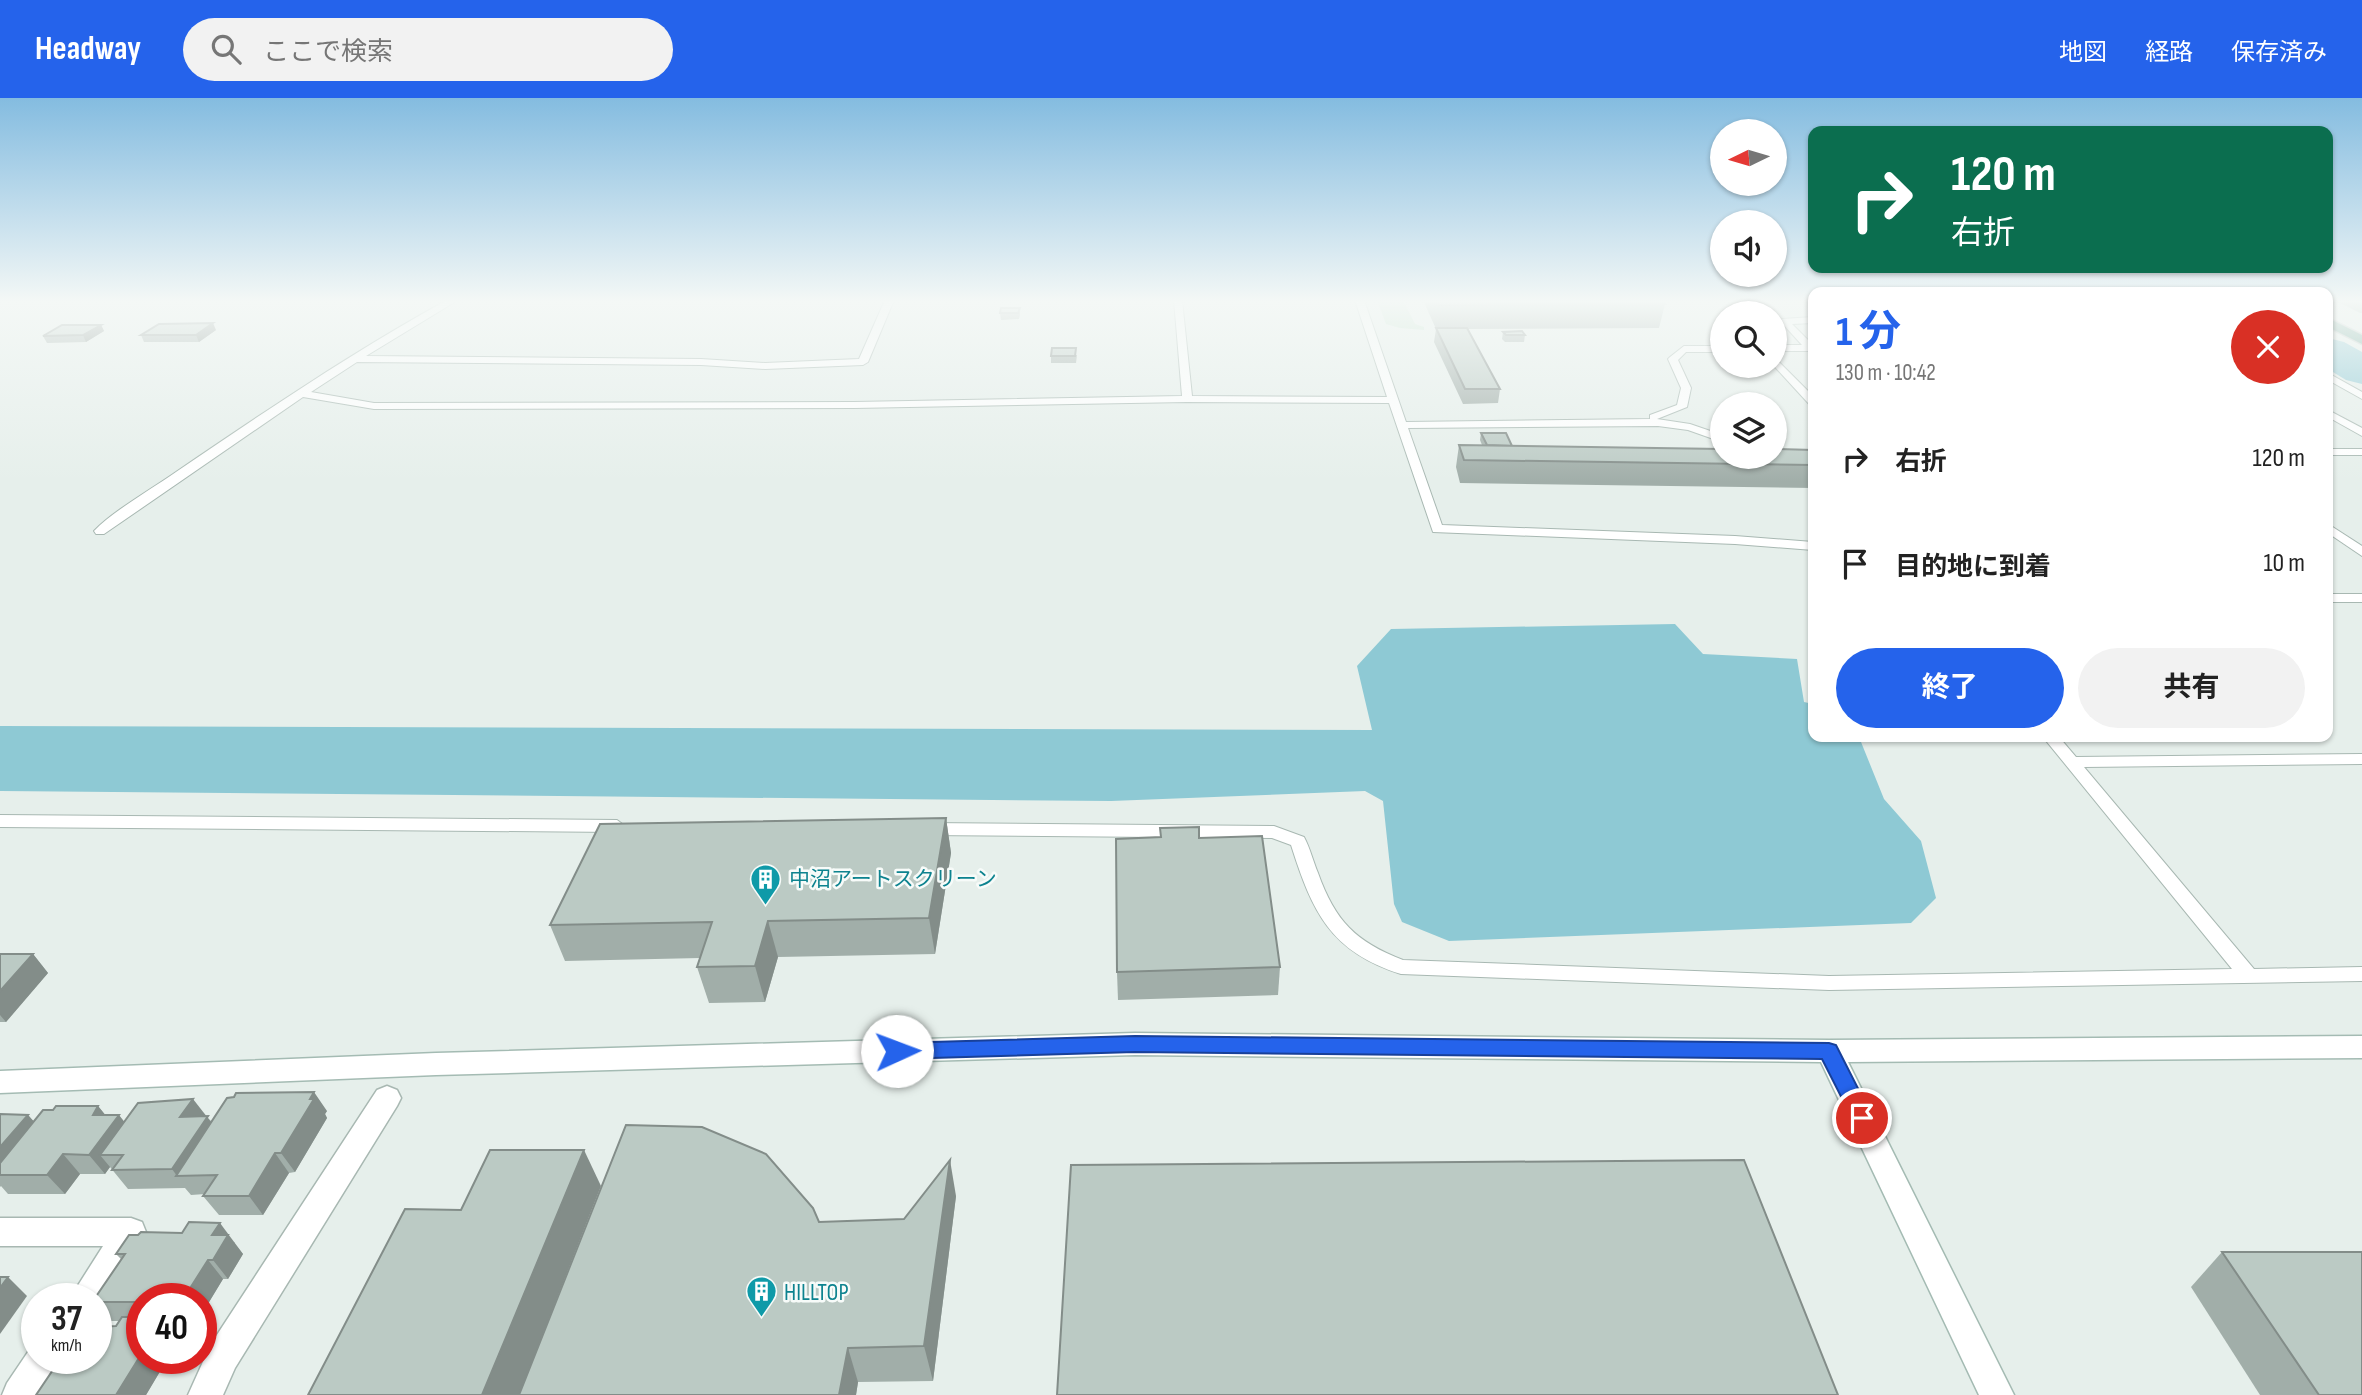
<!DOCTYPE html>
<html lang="ja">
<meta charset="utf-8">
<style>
:root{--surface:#fff;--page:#f2f2f2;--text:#222;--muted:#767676;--accent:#2563eb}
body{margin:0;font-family:"Sofia Sans Condensed","Noto Sans JP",sans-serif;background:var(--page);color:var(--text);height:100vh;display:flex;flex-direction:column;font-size:26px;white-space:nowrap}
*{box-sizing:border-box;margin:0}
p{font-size:23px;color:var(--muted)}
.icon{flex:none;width:38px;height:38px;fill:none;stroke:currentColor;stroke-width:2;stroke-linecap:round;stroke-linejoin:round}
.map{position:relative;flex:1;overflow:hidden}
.side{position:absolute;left:1808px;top:189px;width:525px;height:455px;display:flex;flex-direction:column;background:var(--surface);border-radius:14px;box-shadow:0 2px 5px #0004}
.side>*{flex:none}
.top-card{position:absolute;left:1808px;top:28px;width:525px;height:147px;border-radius:14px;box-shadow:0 2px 5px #0004;background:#0b6e4f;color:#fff;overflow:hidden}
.needle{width:46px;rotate:265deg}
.controls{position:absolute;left:1710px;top:21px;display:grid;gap:14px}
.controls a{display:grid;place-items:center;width:77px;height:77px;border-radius:50%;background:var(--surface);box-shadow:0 2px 5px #0004;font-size:35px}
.speed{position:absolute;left:21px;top:1185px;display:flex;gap:14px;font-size:35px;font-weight:700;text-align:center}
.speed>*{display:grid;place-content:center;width:91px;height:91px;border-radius:50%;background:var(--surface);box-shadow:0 2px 5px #0004;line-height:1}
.speed small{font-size:18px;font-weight:400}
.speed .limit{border:10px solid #d22;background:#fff;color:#111}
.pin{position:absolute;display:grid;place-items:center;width:60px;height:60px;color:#fff;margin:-30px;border:4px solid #fff;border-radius:50%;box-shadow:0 2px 7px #0007}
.me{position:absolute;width:77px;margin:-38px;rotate:88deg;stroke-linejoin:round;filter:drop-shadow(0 0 5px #0008)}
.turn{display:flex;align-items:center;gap:24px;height:147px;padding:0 28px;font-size:32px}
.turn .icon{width:91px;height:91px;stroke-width:2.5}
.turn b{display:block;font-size:49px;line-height:60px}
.round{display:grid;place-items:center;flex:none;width:74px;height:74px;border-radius:37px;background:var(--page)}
.summary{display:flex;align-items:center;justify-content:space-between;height:119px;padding:0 28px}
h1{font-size:42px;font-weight:700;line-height:52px;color:var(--accent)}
.primary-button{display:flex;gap:14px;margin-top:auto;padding:14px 28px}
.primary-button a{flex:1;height:80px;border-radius:42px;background:var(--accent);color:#fff;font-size:28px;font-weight:700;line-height:80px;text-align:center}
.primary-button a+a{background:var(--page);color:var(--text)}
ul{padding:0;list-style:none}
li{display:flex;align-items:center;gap:21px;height:105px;padding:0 28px}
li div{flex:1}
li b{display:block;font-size:26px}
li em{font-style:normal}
header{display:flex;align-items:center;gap:42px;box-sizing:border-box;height:98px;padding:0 35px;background:var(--accent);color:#fff}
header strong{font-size:33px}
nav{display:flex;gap:38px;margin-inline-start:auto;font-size:24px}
.search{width:490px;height:63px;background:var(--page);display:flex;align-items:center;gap:18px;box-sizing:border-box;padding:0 24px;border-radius:38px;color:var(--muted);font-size:26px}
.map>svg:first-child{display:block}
.green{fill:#bfe0c8}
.water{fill:#8ec9d4}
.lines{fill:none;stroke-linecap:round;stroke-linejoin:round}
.river{fill:#8ec9d4;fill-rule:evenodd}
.lane-casing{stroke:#a8b8b2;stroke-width:2}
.street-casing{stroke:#a8b8b2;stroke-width:3}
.secondary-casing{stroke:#a4bbb3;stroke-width:3}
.primary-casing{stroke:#c2cac8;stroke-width:3}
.lane{fill:#fff;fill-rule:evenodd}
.street{fill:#fff;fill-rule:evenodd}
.secondary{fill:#fff;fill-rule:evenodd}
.primary{fill:#6aa596;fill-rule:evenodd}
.wall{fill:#a1aea9}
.shaded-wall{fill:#838d89}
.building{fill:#bbcac4;stroke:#838d89;stroke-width:2}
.route{fill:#2563eb;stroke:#184099;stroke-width:2}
.labels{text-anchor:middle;stroke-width:5;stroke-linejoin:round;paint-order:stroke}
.culture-label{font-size:21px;fill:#0d838f;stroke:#f7fbf9;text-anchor:start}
.near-culture-label{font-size:24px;fill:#0d838f;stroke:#f7fbf9;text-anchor:start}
</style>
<header>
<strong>Headway</strong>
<div class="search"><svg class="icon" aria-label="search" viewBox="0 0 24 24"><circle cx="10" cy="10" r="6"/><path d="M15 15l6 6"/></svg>ここで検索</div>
<nav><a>地図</a><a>経路</a><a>保存済み</a></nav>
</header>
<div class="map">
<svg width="2362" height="1297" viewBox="0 0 2362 1297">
<rect width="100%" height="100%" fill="#e6efeb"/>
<path class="green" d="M1377,202H1403L1415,226L1424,229V232L1400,230L1386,226Z"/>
<path class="water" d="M1675,526L1703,556L1797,561L1804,604L1813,606V639H1859L1884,701L1921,743L1936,800L1911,825L1449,843L1402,824L1394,806L1383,703L1365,693L1111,703L0,693V628L1372,632L1357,568L1391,531Z"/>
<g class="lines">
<path class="river" d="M2328,240L2344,244L2362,254V286L2346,282L2328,271Z"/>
<defs>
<g id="lane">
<path d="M447,202H458L366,258L701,261L765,265L859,261L885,202H894L868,264L863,267L765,271L701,267L357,264L311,294L374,305L854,304L1182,298L1174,202H1182L1192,298L1387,299L1355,202H1364L1406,324L1650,321V317L1677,307L1681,290L1668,261L1670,259L1684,248H1722V254H1686L1678,262L1691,290L1687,309L1657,321L1690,326L1722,337V344L1688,332L1658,328L1408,330L1442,427L1735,438L1813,444V452L1735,446L1433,434L1389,305L1187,304L854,310L374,311L303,299L104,436H96L94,433C113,413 152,391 176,374C264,314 353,254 447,202Z"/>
<path d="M1734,202H1743L1737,215H1729Z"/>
<path d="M1806,202H1813V208Z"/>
<path d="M1813,219V225L1792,226L1813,247V256L1808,253H1774V247H1802L1782,225V221Z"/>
<path d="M1774,259L1813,298V307L1809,306L1774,268Z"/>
<path d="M2328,275L2362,294V301L2328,282Z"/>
<path d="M2328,312L2362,330V338L2328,319Z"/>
<rect x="2328" y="351" width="34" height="6"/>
<path d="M2328,426L2362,448V458L2328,435Z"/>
<rect x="2328" y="496" width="34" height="8"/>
<path d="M2043,639H2059L2076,659L2362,656V666L2084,669L2254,871L2362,869V883L1829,892L1401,876C1330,854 1312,813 1291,747L1272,740L926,737L917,731L926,725L1274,728L1304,739C1310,750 1313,763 1318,775C1335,823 1356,844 1403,862L1829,878L2232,871Z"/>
<path d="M0,717L617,722L625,728L617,734L0,729Z"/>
</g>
<g id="street">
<path d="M387,988L397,992L401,1000L397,1008L235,1270L223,1297H188L211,1246L377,992Z"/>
<path d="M0,1120H131L142,1124L146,1134L96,1211V1200H70L103,1148H0Z"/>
<path d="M37,1247V1260H61L39,1297H2L7,1285L32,1248Z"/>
</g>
<path id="secondary" d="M1135,935L1829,942L2362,938V960L1848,964L2014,1297H1979L1821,964L1135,957L436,977L0,995V973L436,955Z"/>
<path id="primary" d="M2328,220L2362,237V246L2328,229Z"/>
</defs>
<use href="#lane" class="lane-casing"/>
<use href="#street" class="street-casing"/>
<use href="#secondary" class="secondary-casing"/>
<use href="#primary" class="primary-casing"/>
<use href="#lane" class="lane"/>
<use href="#street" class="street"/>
<use href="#secondary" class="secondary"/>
<use href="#primary" class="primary"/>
</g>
<g class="wall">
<path d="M1423,202H1662L1665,206L1659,230L1468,231L1500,291L1498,305L1463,306L1434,244L1436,231Z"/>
<path d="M2334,202H2362V215H2360Z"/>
<path d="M1020,210V217L1019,221L1001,222L1000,215Z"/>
<path d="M101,227L104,233L86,244L47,245L43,238Z"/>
<path d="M216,232L199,244H144L141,237Z"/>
<path d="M1503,234L1525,237L1524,244H1505L1502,241Z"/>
<path d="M1077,257L1076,265H1051V258Z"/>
<path d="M1481,335L1512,348L1813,352V390L1460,385L1456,369L1459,347H1482L1480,342Z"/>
<path d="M946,720L951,755L935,856L778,859L765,904L709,905L697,869L700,860L565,863L550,827Z"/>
<path d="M1199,740L1280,869L1278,897L1118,902L1117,874Z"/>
<path d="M0,856H33L48,875L6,924H0Z"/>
<path d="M98,1008L105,1017L125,1024L206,1018L211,1023L327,1013L325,1016L327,1020L295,1074L289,1075L263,1117H219L203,1098L205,1096L191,1097L185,1090L128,1091L110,1069L105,1076H80L65,1096H8L1,1088L0,1089V1016L28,1017L34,1024L53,1012Z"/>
<path d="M956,1098L933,1283L858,1284L856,1297H519L819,1124L904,1121Z"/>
<path d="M235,1144L234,1145L243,1156L228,1181H223L203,1214H201V1200H142V1260H168L146,1297H36L116,1228L120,1223H110L96,1208V1200L121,1161L116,1156Z"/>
<path d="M2222,1154L2362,1297H2260L2191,1189Z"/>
</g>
<g class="shaded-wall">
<path d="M213,225L216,232L199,244L196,237Z"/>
<path d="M101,227L104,233L86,244L83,237Z"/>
<path d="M946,720L951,755L935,856L929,820Z"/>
<path d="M768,823L778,859L765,904L755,868Z"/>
<path d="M33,856L48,875L6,924L0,917V893Z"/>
<path d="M314,994L327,1013L325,1016L327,1020L295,1074L281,1055Z"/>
<path d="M193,1001L222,1038L177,1078L172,1071L180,1019Z"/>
<path d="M98,1008L112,1025L119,1017L134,1036L100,1057L110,1069L105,1076L89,1057L93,1017Z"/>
<path d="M28,1017L45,1036L0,1077V1049Z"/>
<path d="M584,1052L601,1088L519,1297H482Z"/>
<path d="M275,1055L289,1075L263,1117L249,1098Z"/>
<path d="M63,1056L80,1076L65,1096L47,1077Z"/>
<path d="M950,1062L956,1098L933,1283L924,1248Z"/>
<path d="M220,1125L243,1156L228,1181L213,1162L212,1137Z"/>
<path d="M208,1162L223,1181L203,1214L201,1212V1200H191L187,1195Z"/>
<path d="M8,1179L27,1198L0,1236V1190Z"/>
<path d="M848,1250L858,1284L856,1297H839Z"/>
<path d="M142,1255V1260H168L146,1297H116Z"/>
</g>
<g class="building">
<path d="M1437,202H1662L1665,206L1439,207Z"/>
<path d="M1001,210H1020L1018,215H1000Z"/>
<path d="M213,225L196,237H141L159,226Z"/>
<path d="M62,227H101L83,237L43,238Z"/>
<path d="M1436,230H1467L1500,291H1465Z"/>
<path d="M1522,233L1525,237H1506L1503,234Z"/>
<path d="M1052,250H1076L1075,258H1051Z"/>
<path d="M1481,335H1506L1512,348L1487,347Z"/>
<path d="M1459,347L1722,351V359H1774V351L1813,352V367L1464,362Z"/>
<path d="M946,720L929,820L768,823L755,868L697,869L712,824L550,827L600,726Z"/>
<path d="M1199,729V740L1262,738L1280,869L1117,874L1116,741L1161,739L1160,730Z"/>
<path d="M0,856H33L0,893Z"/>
<path d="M314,994L310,1001H314L281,1055H275L249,1098H203L217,1077L176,1078L227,1000L234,999L236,995Z"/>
<path d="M193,1001L180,1019L208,1018L172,1071L112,1072L123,1057H100L138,1005Z"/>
<path d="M56,1008H98L93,1017H119L89,1057L63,1056L47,1077H0V1065L43,1012H53Z"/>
<path d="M0,1016L28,1017L0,1049Z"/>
<path d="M626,1027L702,1029L766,1056L813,1110L819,1124L904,1121L950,1062L924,1248L848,1250L839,1297H519Z"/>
<path d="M490,1052H584L482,1297H308L405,1111L461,1112Z"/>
<path d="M1744,1062L1838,1297H1057L1071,1067Z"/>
<path d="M189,1124L220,1125L212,1137H228L213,1162H208L187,1195L179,1196L176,1200H142V1204H96V1200H95L125,1156H116L129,1137H138L141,1134L182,1135Z"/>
<path d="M2222,1154H2362V1297H2319Z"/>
<path d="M0,1179H8L0,1190Z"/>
<path d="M122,1219H142V1255L116,1297H36L61,1260H96V1229L116,1228Z"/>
</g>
<linearGradient id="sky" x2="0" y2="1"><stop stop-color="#84bce0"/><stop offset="0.53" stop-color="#f4f8f6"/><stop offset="1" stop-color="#f4f8f6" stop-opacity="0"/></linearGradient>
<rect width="2362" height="384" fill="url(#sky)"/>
<path class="route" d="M1135,938L1829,945L1836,947L1873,1020L1870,1026L1862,1029L1855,1026L1822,961L1135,954L897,961L889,959L886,953L889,947L897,945Z"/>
<defs>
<symbol id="building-pin" viewBox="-11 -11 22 30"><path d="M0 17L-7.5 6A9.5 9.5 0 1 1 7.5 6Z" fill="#0f9aa8" stroke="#f7fbf9"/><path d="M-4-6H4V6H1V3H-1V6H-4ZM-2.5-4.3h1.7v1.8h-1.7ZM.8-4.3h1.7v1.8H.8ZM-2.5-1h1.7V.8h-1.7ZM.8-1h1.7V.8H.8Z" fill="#fff"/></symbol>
</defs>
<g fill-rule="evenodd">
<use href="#building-pin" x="748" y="764" width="35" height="47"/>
<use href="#building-pin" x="744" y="1176" width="35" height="47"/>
</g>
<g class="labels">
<g class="culture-label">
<text x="789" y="788">中沼アートスクリーン</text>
</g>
<g class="near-culture-label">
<text x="784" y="1202">HILLTOP</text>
</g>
</g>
</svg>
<div class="controls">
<a><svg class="needle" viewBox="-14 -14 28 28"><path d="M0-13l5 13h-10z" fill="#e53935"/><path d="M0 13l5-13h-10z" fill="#767676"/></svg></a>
<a><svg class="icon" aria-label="sound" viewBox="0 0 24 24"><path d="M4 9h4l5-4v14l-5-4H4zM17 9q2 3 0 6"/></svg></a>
<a><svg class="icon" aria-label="search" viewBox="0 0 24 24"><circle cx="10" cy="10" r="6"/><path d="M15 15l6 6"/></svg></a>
<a><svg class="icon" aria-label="layers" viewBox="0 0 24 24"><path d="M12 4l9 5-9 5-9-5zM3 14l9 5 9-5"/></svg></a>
</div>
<div class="speed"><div>37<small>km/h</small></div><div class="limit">40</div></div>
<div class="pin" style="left:1862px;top:1020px;background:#d93025"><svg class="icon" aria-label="arrive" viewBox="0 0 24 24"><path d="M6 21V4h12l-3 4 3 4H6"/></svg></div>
<svg class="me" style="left:897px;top:953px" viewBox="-20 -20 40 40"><circle r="19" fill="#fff"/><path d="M0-13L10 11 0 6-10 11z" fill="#2563eb"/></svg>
<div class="top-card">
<div class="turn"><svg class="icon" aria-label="right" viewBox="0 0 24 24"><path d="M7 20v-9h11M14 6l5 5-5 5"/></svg><div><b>120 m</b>右折</div></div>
</div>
<section class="side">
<div class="summary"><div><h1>1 分</h1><p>130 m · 10:42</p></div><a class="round" style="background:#d93025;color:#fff"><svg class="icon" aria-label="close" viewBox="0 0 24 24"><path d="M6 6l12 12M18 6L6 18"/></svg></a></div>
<ul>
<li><svg class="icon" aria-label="right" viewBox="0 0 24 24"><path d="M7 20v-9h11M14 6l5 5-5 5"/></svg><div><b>右折</b></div><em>120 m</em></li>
<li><svg class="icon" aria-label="arrive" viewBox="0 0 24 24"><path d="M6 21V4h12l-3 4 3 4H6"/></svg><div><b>目的地に到着</b></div><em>10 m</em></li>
</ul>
<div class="primary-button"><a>終了</a><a>共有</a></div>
</section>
</div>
